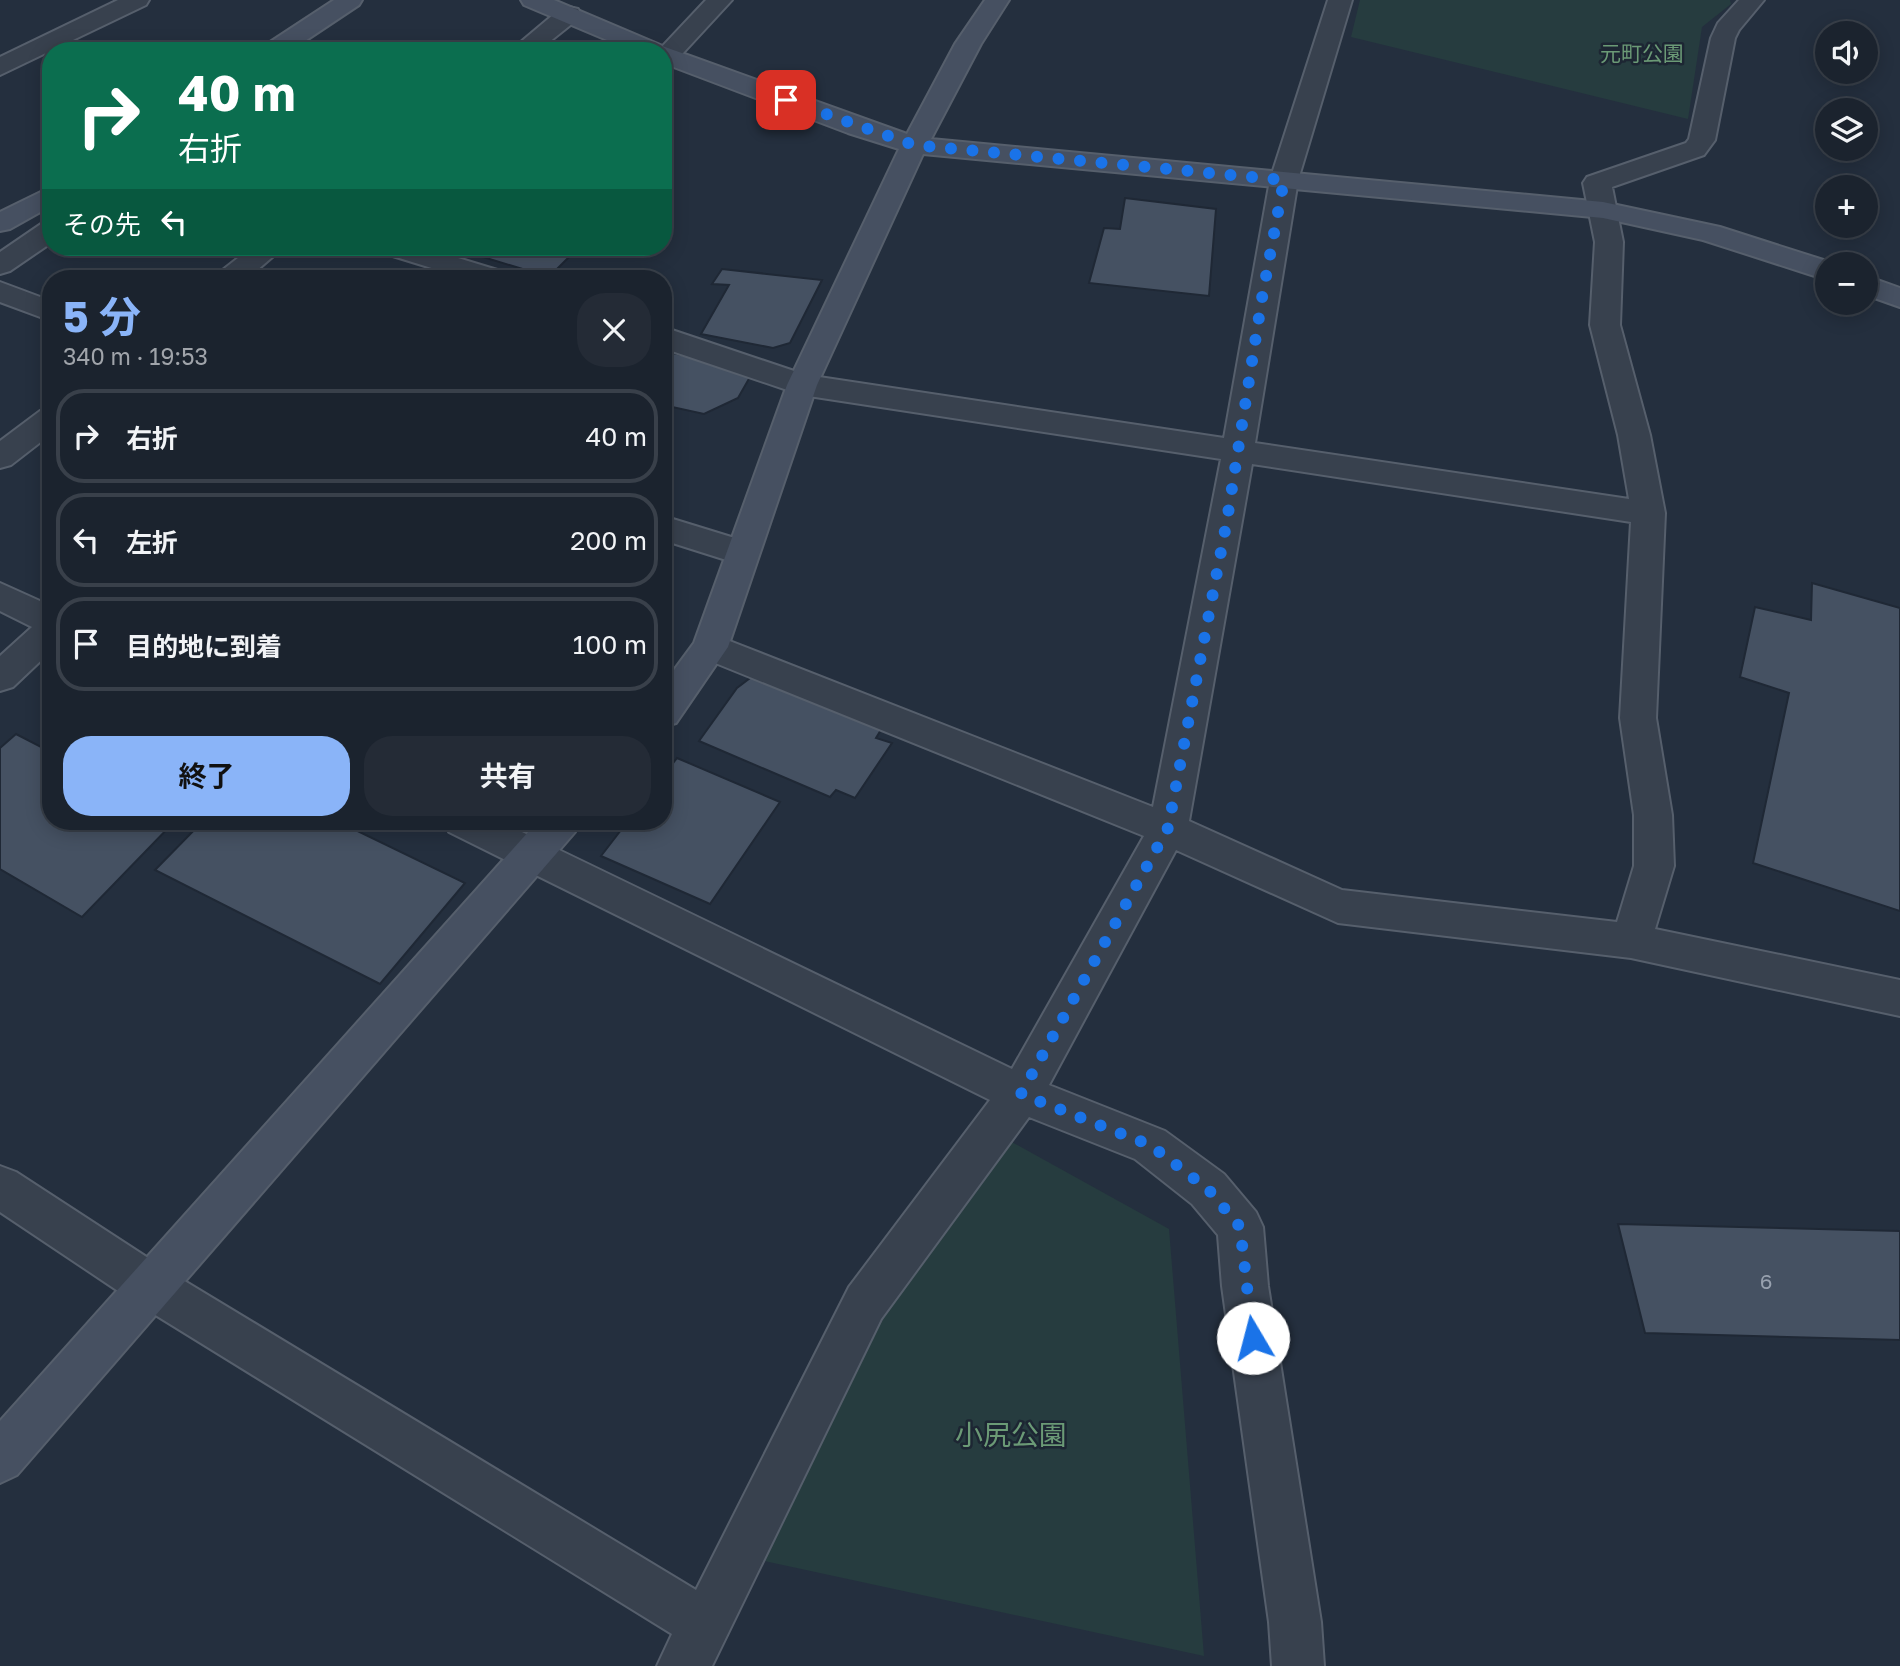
<!DOCTYPE html>
<html lang="ja">
<meta charset="utf-8">
<style>
:root{--surface:#1b232e;--page:#242b36;--text:#f1f3f6;--muted:#a0a4aa;--line:#39404a;--accent:#8ab4f8}
body{margin:0;font-family:"Golos Text","Noto Sans JP",sans-serif;background:var(--page);color:var(--text);height:100vh;display:flex;flex-direction:column;font-size:26px;white-space:nowrap}
*{box-sizing:border-box;margin:0}
p{font-size:23px;color:var(--muted)}
.icon{flex:none;width:38px;height:38px;fill:none;stroke:currentColor;stroke-width:2;stroke-linecap:round;stroke-linejoin:round}
.map{position:relative;flex:1;overflow:hidden}
.details{position:absolute;left:42px;top:270px;width:630px;height:560px;display:flex;flex-direction:column;background:var(--surface);border-radius:28px;box-shadow:0 4px 18px #0003,0 0 0 2px var(--line)}
.details>*{flex:none}
.guide{position:absolute;left:42px;top:42px;width:630px;height:214px;border-radius:28px;box-shadow:0 4px 18px #0003,0 0 0 2px var(--line);background:#0b6e4f;color:#fff;overflow:hidden}
.fabs{position:absolute;left:1815px;top:21px;display:grid;gap:14px}
.fabs a{display:grid;place-items:center;width:63px;height:63px;border-radius:50%;background:var(--surface);box-shadow:0 4px 18px #0003,0 0 0 2px var(--line);font-size:35px}
.pin{position:absolute;display:grid;place-items:center;width:60px;height:60px;color:#fff;margin:-30px;border-radius:14px;box-shadow:0 4px 10px #0006}
.me{position:absolute;width:77px;margin:-38px;rotate:352deg;stroke-linejoin:round;filter:drop-shadow(0 0 5px #0008)}
.turn{display:flex;align-items:center;gap:24px;height:147px;padding:0 21px;font-size:32px}
.turn .icon{width:91px;height:91px;stroke-width:2.5}
.turn b{display:block;font-size:49px;line-height:60px}
.then{display:flex;align-items:center;height:66px;padding:0 21px;background:#0003;gap:14px;font-size:26px}
.round{display:grid;place-items:center;flex:none;width:74px;height:74px;border-radius:28px;background:var(--page)}
.head{display:flex;align-items:center;justify-content:space-between;height:119px;padding:0 21px}
h1{font-size:42px;font-weight:700;line-height:52px;color:var(--accent)}
.cta{display:flex;gap:14px;margin-top:auto;padding:14px 21px}
.cta a{flex:1;height:80px;border-radius:28px;background:var(--accent);color:#111;font-size:28px;font-weight:700;line-height:80px;text-align:center}
.cta a+a{background:var(--page);color:var(--text)}
ul{padding:0;list-style:none}
li{display:flex;align-items:center;gap:21px;height:94px;margin:0 14px 10px;padding:0 7px;border:4px solid var(--line);border-radius:28px}
li div{flex:1}
li b{display:block;font-size:26px}
li em{font-style:normal}
.map>svg:first-child{display:block}
.green{fill:#263c3f}
.building{fill:#455162;stroke:#1f2835;stroke-width:2}
.lines{fill:none;stroke-linecap:round;stroke-linejoin:round}
.street-casing{stroke:#565f6c;stroke-width:4}
.secondary-casing{stroke:#565f6c;stroke-width:4}
.street{fill:#38414e;fill-rule:evenodd}
.secondary{fill:#465061;fill-rule:evenodd}
.route{stroke:#1a73e8;stroke-width:12;stroke-dasharray:0 21.6}
.labels{text-anchor:middle;stroke-width:5;stroke-linejoin:round;paint-order:stroke}
.far-park-label{font-size:21px;fill:#6b9a76;stroke:#1d2633}
.number-label{font-size:21px;fill:#98a1af}
.near-park-label{font-size:28px;fill:#6b9a76;stroke:#1d2633}
</style>
<div class="map">
<svg width="1900" height="1666" viewBox="0 0 1900 1666">
<rect width="100%" height="100%" fill="#242f3e"/>
<g class="green">
<path d="M1360,0H1730L1731,4L1702,27L1688,119L1351,37Z"/>
<path d="M981,1125L1169,1229L1204,1656L746,1557Z"/>
</g>
<g class="building">
<path d="M1125,198L1216,209L1209,296L1089,283L1104,228L1120,229Z"/>
<path d="M493,247H579L549,277L483,257Z"/>
<path d="M722,269L822,280L790,343L773,348L701,334L729,285L712,284Z"/>
<path d="M663,351L754,370L738,398L704,414L663,405Z"/>
<path d="M1812,583L1900,608V911L1753,863L1789,693L1740,677L1755,607L1811,620Z"/>
<path d="M762,669L884,725L876,738L892,743L855,798L836,790L830,797L699,741L737,688Z"/>
<path d="M16,734L51,752V821H175L82,917L0,869V748Z"/>
<path d="M677,758L780,802L710,904L601,856L628,821H663V776Z"/>
<path d="M203,821H337L465,883L380,984L155,870Z"/>
<path d="M1618,1224L1900,1231V1340L1645,1333Z"/>
</g>
<g class="lines">
<defs>
<g id="street">
<path d="M118,0H149L146,5L0,75V57Z"/>
<path d="M706,0H732L672,65L663,68V51H658Z"/>
<path d="M1328,0H1352L1298,180L1255,443L1629,499L1618,435L1590,325L1595,242L1583,183L1587,177L1686,143L1689,139L1711,38L1718,23L1739,0H1764L1739,30L1735,38L1715,140L1704,155L1612,187L1623,242L1620,325L1650,435L1665,513L1656,718L1672,815L1674,866L1655,929L1900,980V1016L1631,958L1338,923L1176,850L1049,1085L1165,1131L1224,1174L1256,1212L1263,1227L1268,1286L1321,1622L1324,1666H1272L1269,1622L1222,1286L1218,1235L1192,1204L1135,1159L1029,1117L881,1319L712,1666H657L672,1634L136,1303L0,1212V1166L16,1172L168,1271L696,1590L849,1287L990,1100L449,832L444,821H499L1012,1069L1144,836L698,656L692,647L698,638L710,634L722,638L1153,807L1221,459L802,395L663,348V327L806,375L1224,438L1270,180ZM1252,464L1631,522L1620,718L1634,815V866L1617,922L1342,890L1189,821Z"/>
<path d="M569,7L578,9L581,14L578,19L538,51H510L560,9Z"/>
<path d="M51,222V243L10,271L0,274V252L41,224Z"/>
<path d="M252,247H284L248,278H216L220,272Z"/>
<path d="M379,247H422L504,272L509,278H464L383,253Z"/>
<path d="M0,282L51,301V321L0,302Z"/>
<path d="M51,408V434L11,465L0,468V441L40,411Z"/>
<path d="M663,516L754,544L759,553L754,562L742,565L663,540Z"/>
<path d="M0,583L51,606V651L13,687L0,691V656L32,627L0,611Z"/>
</g>
<g id="secondary">
<path d="M334,0H362L359,5L290,51H261L264,46Z"/>
<path d="M521,0H554L665,47L907,134L955,44L985,0H1009L981,44L931,139L1603,202L1720,227L1836,264H1827V280L1703,240L1603,218L923,154L817,385L728,647L676,723L663,727V685L694,643L787,385L899,149L848,133L663,63V51H633L524,5Z"/>
<path d="M51,187V206L10,229L0,231V212Z"/>
<path d="M1866,276L1900,288V307L1866,295Z"/>
<path d="M538,821H580L575,832L17,1475L0,1483V1421Z"/>
</g>
</defs>
<use href="#street" class="street-casing"/>
<use href="#secondary" class="secondary-casing"/>
<use href="#street" class="street"/>
<use href="#secondary" class="secondary"/>
</g>
<g class="lines">
<path class="route" d="M786,100L914,145L1284,180L1262,298L1227,520L1168,828L1021,1094L1150,1145L1208,1189L1240,1227L1253,1338"/>
</g>
<g class="labels">
<g class="far-park-label">
<text x="1642" y="61">元町公園</text>
</g>
<g class="number-label">
<text x="1766" y="1289">6</text>
</g>
<g class="near-park-label">
<text x="1011" y="1445">小尻公園</text>
</g>
</g>
</svg>
<div class="fabs">
<a><svg class="icon" aria-label="sound" viewBox="0 0 24 24"><path d="M4 9h4l5-4v14l-5-4H4zM17 9q2 3 0 6"/></svg></a>
<a><svg class="icon" aria-label="layers" viewBox="0 0 24 24"><path d="M12 4l9 5-9 5-9-5zM3 14l9 5 9-5"/></svg></a>
<a>+</a>
<a>−</a>
</div>
<div class="pin" style="left:786px;top:100px;background:#d93025"><svg class="icon" aria-label="arrive" viewBox="0 0 24 24"><path d="M6 21V4h12l-3 4 3 4H6"/></svg></div>
<svg class="me" style="left:1253px;top:1338px" viewBox="-20 -20 40 40"><circle r="19" fill="#fff"/><path d="M0-13L10 11 0 6-10 11z" fill="#1a73e8"/></svg>
<div class="guide">
<div class="turn"><svg class="icon" aria-label="right" viewBox="0 0 24 24"><path d="M7 20v-9h11M14 6l5 5-5 5"/></svg><div><b>40 m</b>右折</div></div>
<div class="then">その先<svg class="icon" aria-label="left" viewBox="0 0 24 24"><path d="M17 20v-9H6M10 6l-5 5 5 5"/></svg></div>
</div>
<section class="details">
<div class="head"><div><h1>5 分</h1><p>340 m · 19:53</p></div><a class="round"><svg class="icon" aria-label="close" viewBox="0 0 24 24"><path d="M6 6l12 12M18 6L6 18"/></svg></a></div>
<ul>
<li><svg class="icon" aria-label="right" viewBox="0 0 24 24"><path d="M7 20v-9h11M14 6l5 5-5 5"/></svg><div><b>右折</b></div><em>40 m</em></li>
<li><svg class="icon" aria-label="left" viewBox="0 0 24 24"><path d="M17 20v-9H6M10 6l-5 5 5 5"/></svg><div><b>左折</b></div><em>200 m</em></li>
<li><svg class="icon" aria-label="arrive" viewBox="0 0 24 24"><path d="M6 21V4h12l-3 4 3 4H6"/></svg><div><b>目的地に到着</b></div><em>100 m</em></li>
</ul>
<div class="cta"><a>終了</a><a>共有</a></div>
</section>
</div>
